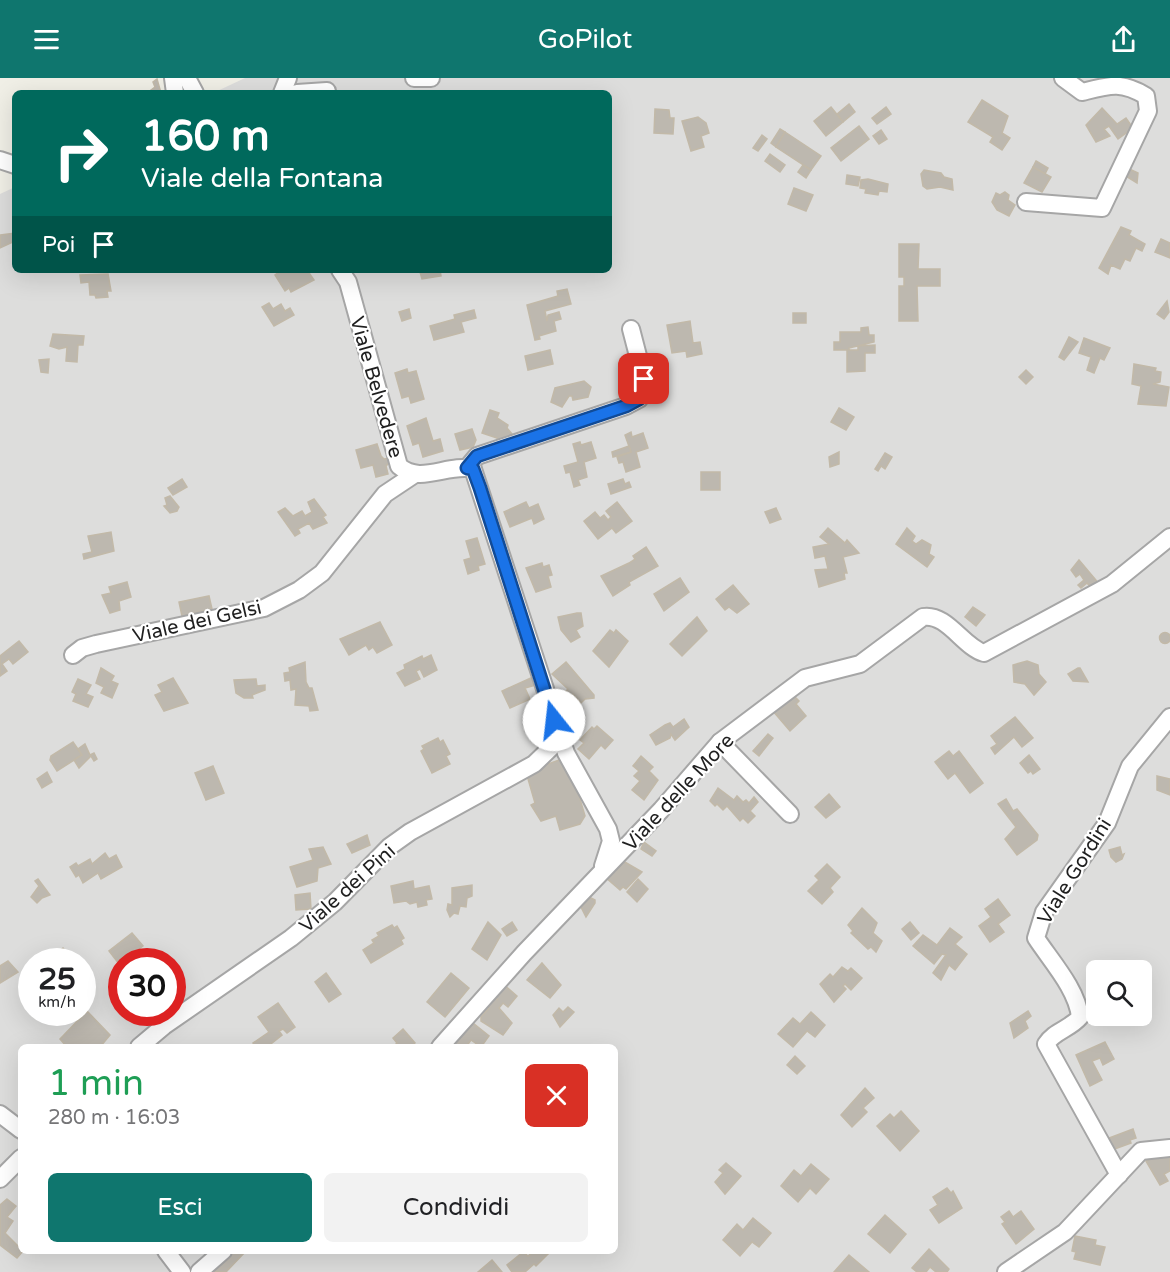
<!DOCTYPE html>
<html lang="it">
<meta charset="utf-8">
<style>
:root{--surface:#fff;--page:#f2f2f2;--text:#202124;--muted:#757577;--accent:#0f766e}
body{margin:0;font-family:"Varela Round",sans-serif;background:var(--page);color:var(--text);height:100vh;display:flex;flex-direction:column;font-size:22px;white-space:nowrap}
*{box-sizing:border-box;margin:0}
p{font-size:20px;color:var(--muted)}
.icon{flex:none;width:33px;height:33px;fill:none;stroke:currentColor;stroke-width:2;stroke-linecap:round;stroke-linejoin:round}
.map{position:relative;flex:1;overflow:hidden}
.sheet{position:absolute;left:18px;top:966px;width:600px;height:210px;display:flex;flex-direction:column;background:var(--surface);border-radius:9px;box-shadow:0 6px 24px #0002}
.sheet>*{flex:none}
.top-card{position:absolute;left:12px;top:12px;width:600px;height:183px;border-radius:9px;box-shadow:0 6px 24px #0002;background:#00695c;color:#fff;overflow:hidden}
.tools{position:absolute;left:1086px;top:882px;display:grid;gap:12px}
.tools a{display:grid;place-items:center;width:66px;height:66px;border-radius:9px;background:var(--surface);box-shadow:0 6px 24px #0002;font-size:30px}
.speed{position:absolute;left:18px;top:870px;display:flex;gap:12px;font-size:30px;font-weight:700;text-align:center}
.speed>*{display:grid;place-content:center;width:78px;height:78px;border-radius:50%;background:var(--surface);box-shadow:0 6px 24px #0002;line-height:1}
.speed small{font-size:15px;font-weight:400}
.speed .limit{border:9px solid #d22;background:#fff;color:#111}
.pin{position:absolute;display:grid;place-items:center;width:51px;height:51px;color:#fff;margin:-26px;border-radius:12px;box-shadow:0 3px 9px #0006}
.me{position:absolute;width:66px;margin:-33px;rotate:344deg;stroke-linejoin:round;filter:drop-shadow(0 0 4px #0008)}
.turn{display:flex;align-items:center;gap:21px;height:126px;padding:0 30px;font-size:27px}
.turn .icon{width:78px;height:78px;stroke-width:2.5}
.turn b{display:block;font-size:42px;line-height:51px}
.then{display:flex;align-items:center;height:57px;padding:0 30px;background:#0003;gap:12px;font-size:22px}
.round{display:grid;place-items:center;flex:none;width:63px;height:63px;border-radius:9px;background:var(--page)}
.head{display:flex;align-items:center;justify-content:space-between;height:102px;padding:0 30px}
h1{font-size:36px;font-weight:600;line-height:45px;color:#1e9e55}
.cta{display:flex;gap:12px;margin-top:auto;padding:12px 30px}
.cta a{flex:1;height:69px;border-radius:9px;background:var(--accent);color:#fff;font-size:24px;font-weight:600;line-height:69px;text-align:center}
.cta a+a{background:var(--page);color:var(--text)}
header{display:flex;justify-content:space-between;align-items:center;height:78px;padding:0 30px;background:var(--accent);color:#fff;font-size:27px;font-weight:600}
.map>svg:first-child{display:block}
.residential{fill:#dddddc;fill-rule:evenodd}
.building{fill:#bdb8af;stroke:#c2b9a8;stroke-width:1.5}
.lines{fill:none;stroke-linecap:round;stroke-linejoin:round}
.minor-casing{stroke:#a6a6a6;stroke-width:20}
.minor{stroke:#fff;stroke-width:16}
.route-casing{stroke:#114b97;stroke-width:15}
.route{stroke:#1a73e8;stroke-width:10}
.labels{text-anchor:middle;stroke-width:4.5;stroke-linejoin:round;paint-order:stroke}
.street-label{font-size:20px;fill:#1f1f1f;stroke:#fff}
</style>
<header><svg class="icon" aria-label="menu" viewBox="0 0 24 24"><path d="M4 6h16M4 12h16M4 18h16"/></svg>GoPilot<svg class="icon" aria-label="share" viewBox="0 0 24 24"><path d="M12 15V3M7 8l5-5 5 5M5 13v7h14v-7"/></svg></header>
<div class="map">
<svg width="1170" height="1194" viewBox="0 0 1170 1194">
<rect width="100%" height="100%" fill="#f0efe6"/>
<path class="residential" d="M245,0H1170V1194H0V116L15,109V192H609V15H213ZM32,884H82V934H32ZM122,884H172V934H122ZM1096,892H1142V938H1096ZM21,969H615V1173H21Z"/>
<g class="building">
<path d="M157,1L161,15H147L155,9L153,4Z"/>
<path d="M982,22L1008,38L1002,55L1010,60L1002,72L990,64L993,59L968,44Z"/>
<path d="M849,26L855,34L843,44L837,36Z"/>
<path d="M831,29L843,44L826,58L814,43Z"/>
<path d="M886,29L891,36L877,46L872,40Z"/>
<path d="M1102,30L1117,46L1126,40L1133,50L1118,61L1109,48L1104,51L1110,58L1096,64L1086,47Z"/>
<path d="M655,31L669,32L670,40H674L673,56L654,55Z"/>
<path d="M698,39L706,45L709,55L701,58L704,69L691,73L682,43Z"/>
<path d="M859,48L869,61L841,83L831,70Z"/>
<path d="M780,51L785,54L776,69L771,65Z"/>
<path d="M881,52L887,61L879,66L873,58Z"/>
<path d="M785,54L821,78L811,92L776,69Z"/>
<path d="M762,57L767,61L758,73L753,70Z"/>
<path d="M770,76L785,87L780,94L765,83Z"/>
<path d="M1036,83L1048,90L1045,96L1033,89Z"/>
<path d="M803,87L811,92L806,100L798,94Z"/>
<path d="M1033,89L1051,99L1042,114L1024,105Z"/>
<path d="M1127,90L1138,95L1137,105L1124,97Z"/>
<path d="M924,92L941,95L944,99L952,101L953,112L940,109L927,111L923,108L921,96Z"/>
<path d="M847,97L860,99L858,108L846,106Z"/>
<path d="M868,101L888,106L887,114L879,113L878,117L865,115L866,111L860,110L861,102Z"/>
<path d="M794,110L813,117L806,133L788,126Z"/>
<path d="M1005,114L1009,117L1008,122L1015,127L1009,138L997,132L992,124L996,115L1000,117Z"/>
<path d="M1121,149L1131,153L1129,157L1145,166L1142,173L1136,170L1130,183L1125,181L1120,191L1111,187L1108,196L1099,190Z"/>
<path d="M15,155V163L0,170V157Z"/>
<path d="M1161,161L1170,165V180L1155,174Z"/>
<path d="M899,166H919L918,191H940V208H917L918,243H899V208H904V199H899Z"/>
<path d="M307,192L314,202L291,214L289,210L285,213L275,197L282,192Z"/>
<path d="M413,192H440L441,198L422,201L420,194Z"/>
<path d="M108,196L111,213H107L108,219L96,220L95,217H90L89,204L81,205L80,197Z"/>
<path d="M567,211L571,226L545,233L547,243L548,237L559,234L561,241L554,243L556,253L539,258L540,261L535,262L527,227L558,218L557,213Z"/>
<path d="M1167,223L1169,234L1164,241L1157,236Z"/>
<path d="M269,225L273,231L281,226L285,233L290,230L294,237L274,248L262,229Z"/>
<path d="M409,231L411,240L402,243L399,234Z"/>
<path d="M474,232L476,240L461,244L464,254L434,262L430,248L455,241L454,237Z"/>
<rect x="793" y="235" width="13" height="10"/>
<path d="M690,243L693,265L700,264L702,276L687,279L686,273L672,275L667,247Z"/>
<path d="M868,249L869,257H874V264L849,270V272H858V268L875,267V275H865V293L847,294V272H834V264H840V254H861V250Z"/>
<path d="M53,256L84,258L83,267H78L77,284L66,283L67,269L59,271L50,268Z"/>
<path d="M1069,259L1078,264L1064,282L1059,279Z"/>
<path d="M1084,260L1110,270L1104,282L1100,280L1094,295L1087,292L1091,279L1079,275Z"/>
<path d="M550,272L553,286L528,292L525,278Z"/>
<path d="M49,281L48,295L41,294L39,282Z"/>
<path d="M1134,286L1156,290L1155,293L1161,294L1160,304L1153,306L1169,309L1166,328L1138,326L1141,308L1132,306Z"/>
<path d="M407,291L408,295L416,293L424,321L411,325L409,318L402,320L395,295Z"/>
<path d="M1026,292L1033,299L1026,306L1019,299Z"/>
<path d="M584,303L591,309L588,319L573,322L572,318H569L562,329L551,324L555,310Z"/>
<path d="M839,330L854,339L846,352L831,344Z"/>
<path d="M490,332L499,335L497,340L508,347L507,350L512,356L498,371L497,360L482,355Z"/>
<path d="M426,340L433,363L440,361L443,373L423,379L419,365L413,367L407,348Z"/>
<path d="M472,351L476,362L473,369L460,372L455,356Z"/>
<path d="M631,354L632,359L643,355L648,370L636,374L640,389L626,394L623,384L619,385L617,379L631,374L625,357Z"/>
<path d="M580,364L581,367L591,364L596,380L584,384L587,399L578,402L580,407L574,409L570,394L566,395L564,388L578,384L573,366Z"/>
<path d="M377,366L381,378L384,381L390,380L391,383L386,388L388,396L376,399L373,387L361,390L356,372Z"/>
<path d="M629,368L631,374L613,379L612,374Z"/>
<path d="M839,374V386L830,389L829,379Z"/>
<path d="M885,375L892,379L885,391L881,388L878,393L875,391Z"/>
<rect x="701" y="394" width="19" height="18"/>
<path d="M182,401L187,409L173,417L168,410Z"/>
<path d="M623,401L625,406L629,404L631,409L611,416L608,406Z"/>
<path d="M170,418L179,429L177,433L170,435L164,428L167,427L165,420Z"/>
<path d="M314,421L326,437L323,439L327,445L313,451L309,445L298,451L300,455L295,458L278,434L285,430L293,438L302,433L305,438L312,434L308,424Z"/>
<path d="M526,424L529,430L538,426L544,441L534,446L532,440L510,449L504,434Z"/>
<path d="M617,424L632,443L616,455L612,450L598,461L584,443L595,434L600,440L604,437L608,442L611,439L606,433Z"/>
<path d="M776,430L781,441L770,445L765,434Z"/>
<path d="M828,450L845,465L847,462L859,475L843,479L847,495H844L845,501L819,509L815,492L828,491L825,478L815,480L813,469L829,466L820,459Z"/>
<path d="M907,450L915,458L912,463L916,466L922,462L931,467L929,476L934,479L927,489L896,466Z"/>
<path d="M111,454L114,473L84,481L83,476L92,474L88,458Z"/>
<path d="M477,460L485,486L478,488L479,492L468,496L464,482L471,480L466,463Z"/>
<path d="M646,469L658,488L629,504L630,507L613,518L601,498L629,485L635,481L633,478Z"/>
<path d="M1079,482L1101,508L1094,513L1087,505L1081,510L1078,507L1084,502L1080,496L1076,499L1071,492Z"/>
<path d="M542,485L543,489L549,487L552,497L548,498L551,509L536,514L526,490Z"/>
<path d="M680,500L689,514L664,533L654,516Z"/>
<path d="M127,504L131,519L119,523L120,532L110,535L102,517L111,515L109,509Z"/>
<path d="M733,507L749,526L737,535L729,529L725,532L716,521Z"/>
<path d="M209,518L212,531L182,538L179,524Z"/>
<path d="M973,529L985,537L976,548L965,539Z"/>
<path d="M577,535H581L583,548L576,552L580,559L571,564L561,552L558,539Z"/>
<path d="M697,539L707,553L682,578L670,566Z"/>
<path d="M380,544L392,567L377,575L373,569L369,572L366,567L349,577L340,561Z"/>
<path d="M610,552L614,555L616,552L628,563L609,589L593,573Z"/>
<circle cx="1165" cy="560" r="5.5"/>
<path d="M19,563L28,574L13,586L9,581L2,586L7,593L0,598V578Z"/>
<path d="M431,577L437,592L424,599L420,591L416,593L420,601L405,608L397,595L405,591L404,587L422,578L423,581Z"/>
<path d="M1027,583L1038,587L1039,596L1046,604L1034,617L1025,606L1014,604L1013,587Z"/>
<path d="M305,584L306,604L309,610H312L318,632L310,633L309,628L295,627L296,611L291,612L290,602L285,603L284,595L290,594L289,590Z"/>
<path d="M566,584L594,617V620L585,621L581,625L573,616L570,619L565,614L568,611L552,596Z"/>
<path d="M101,590L114,598L111,603L118,606L112,620L101,615L104,609L96,605Z"/>
<path d="M1078,590H1080L1088,604L1073,603L1068,596Z"/>
<path d="M533,599L536,607L525,610L530,621L510,630L502,613Z"/>
<path d="M173,600L188,625L164,633L155,617L162,614L158,607Z"/>
<path d="M78,601L91,607L86,616L93,619L88,629L73,623L76,616L72,614Z"/>
<path d="M256,601L257,608L265,607V612L252,617L253,620H244L236,615L234,602Z"/>
<path d="M793,617L799,623L796,626L806,638L790,653L773,633Z"/>
<path d="M1015,639L1033,660L1022,669L1014,659L995,676L991,670L997,666L991,658Z"/>
<path d="M684,641L689,649L675,662L671,656L670,660L656,667L650,657L665,647L670,645L673,649Z"/>
<path d="M597,648L613,662L605,671L601,667L589,681L578,671L584,665L580,662L592,649L594,651Z"/>
<path d="M768,656L773,660L759,678L753,673Z"/>
<path d="M438,660L440,664L443,662L450,676L446,678L450,686L432,695L421,673L424,671L422,668Z"/>
<path d="M73,664L82,677L57,693L50,682L51,678Z"/>
<path d="M85,666L90,677L94,675L97,681L94,683L91,678L79,690L74,682L82,677L78,671Z"/>
<path d="M949,673L953,678L959,673L983,705L970,715L955,695L948,701L935,684Z"/>
<path d="M1029,677L1040,691L1033,696L1031,693L1028,695L1020,685Z"/>
<path d="M641,678L653,689L649,693L658,702L644,722L632,712L640,703L634,698L639,693L633,688Z"/>
<path d="M562,681L577,711L585,738L580,746L560,752L556,738L541,743L531,727L535,725L526,694Z"/>
<path d="M213,688L224,715L206,722L195,695Z"/>
<path d="M47,694L52,704L42,710L37,701Z"/>
<path d="M1157,698L1170,701V717L1157,712Z"/>
<path d="M718,710L734,722L737,718L743,724L746,722L749,725L754,719L758,724L750,733L755,738L748,745L743,740L740,743L727,728L723,732L717,726L715,728L710,723Z"/>
<path d="M829,716L840,729L826,740L815,729Z"/>
<path d="M1006,721L1013,733L1017,731L1038,757L1037,762L1017,777L1005,761L1016,749L998,726Z"/>
<path d="M367,757L370,767L352,775L347,766Z"/>
<path d="M644,764L656,773L652,778L641,771Z"/>
<path d="M323,769L331,786L318,790L317,803L297,809L290,789L313,782L309,771Z"/>
<path d="M1120,769L1122,777L1124,776L1122,781L1116,784L1111,779L1109,772Z"/>
<path d="M105,775L109,781L116,777L122,789L101,801L98,795L83,805L79,797L76,799L70,789L76,785L78,788L90,781L92,786Z"/>
<path d="M623,783L642,794L626,811L623,809L620,812L604,798Z"/>
<path d="M827,786L840,799L830,810L833,814L822,826L808,813L819,802L815,798Z"/>
<path d="M38,801L50,817L42,820L37,825L31,819L39,808L35,803Z"/>
<path d="M638,801L648,811L637,824L627,814Z"/>
<path d="M413,803L414,811L429,808L432,821L426,822L427,827L418,829L417,824L410,826L406,823L394,825L391,808Z"/>
<path d="M472,807V818L467,820L466,829L460,828L458,836L454,835L450,839L447,832L448,826L452,827V810Z"/>
<path d="M310,815L311,831L296,832L295,817Z"/>
<path d="M589,819L595,822V825L586,839L581,829Z"/>
<path d="M998,821L1010,837L998,846L1004,854L990,864L979,848L991,839L985,831Z"/>
<path d="M862,830L877,845L873,855L882,863L876,874L871,869L868,871L851,855L853,853L848,847Z"/>
<path d="M488,844L501,857L487,882L472,871Z"/>
<path d="M512,844L517,852L507,858L502,851Z"/>
<path d="M910,844L919,855L911,862L902,851Z"/>
<path d="M392,847L394,850L397,848L404,860L401,862L403,866L371,885L363,872L374,865L372,862L379,858L377,855Z"/>
<path d="M950,850L962,859L955,866L967,876L955,892L949,887L941,902L933,895L946,877L942,876L934,886L913,868L923,857L937,867Z"/>
<path d="M132,855L143,868L119,886L109,873Z"/>
<path d="M63,870L75,884L49,883Z"/>
<path d="M8,883L18,894L0,905V888Z"/>
<path d="M542,885L561,907L550,920L527,902Z"/>
<path d="M842,889L848,893L851,890L862,900L851,912L845,906L843,908L846,911L834,924L820,906L830,896L833,899Z"/>
<path d="M326,895L341,916L329,924L315,904Z"/>
<path d="M451,895L469,910L445,939L427,924Z"/>
<path d="M503,906L517,918L508,929L503,925L499,930L512,945L503,957L481,943V939L489,930L484,927L495,919L498,922L494,918Z"/>
<path d="M278,925L295,949L287,955L283,951L279,953L282,957L267,969H255L253,965L269,954L258,939Z"/>
<path d="M568,929L574,934L560,949L553,937L559,930L563,934Z"/>
<path d="M87,933L110,957L100,969H67L60,961Z"/>
<path d="M1028,933L1031,938L1025,943L1028,950L1014,960L1010,945Z"/>
<path d="M811,934L825,947L815,959L807,953L793,969L778,956L793,940L800,946Z"/>
<path d="M468,941L489,958L481,969L471,962L466,969H448Z"/>
<path d="M403,951L415,965L410,969H393L397,965L393,960Z"/>
<path d="M1105,964L1114,981L1103,987L1100,980L1092,983L1102,1002L1090,1008L1076,977Z"/>
<path d="M795,978L805,988L797,996L787,987Z"/>
<path d="M865,1010L874,1020L863,1030L867,1034L852,1049L841,1037Z"/>
<path d="M901,1033L919,1053L900,1073L877,1048L890,1036L894,1040Z"/>
<path d="M1133,1051L1136,1060L1130,1062L1131,1065L1109,1073L1104,1062Z"/>
<path d="M1170,1072V1093L1164,1096L1168,1103L1160,1107L1146,1083Z"/>
<path d="M726,1085L741,1098L725,1116L715,1104L723,1095L719,1092Z"/>
<path d="M811,1086L829,1101L816,1116L810,1110L798,1124L781,1108L794,1092L801,1098Z"/>
<path d="M947,1110L951,1115L953,1113L962,1130L939,1145L930,1132L938,1127L933,1119Z"/>
<path d="M7,1121L16,1128L7,1139L13,1143L5,1155L23,1173L17,1180L0,1167V1127Z"/>
<path d="M1009,1133L1013,1139L1021,1133L1034,1151L1016,1166L1002,1146L1005,1144L1001,1139Z"/>
<path d="M885,1137L906,1156L890,1175L868,1156Z"/>
<path d="M753,1140L771,1155L759,1169L752,1164L740,1178L723,1162L737,1146L743,1152Z"/>
<path d="M1075,1158L1096,1162L1095,1167L1105,1169L1100,1187L1074,1181L1076,1174L1072,1173Z"/>
<path d="M929,1171L949,1191L947,1194H936L930,1189L926,1194H917L912,1190Z"/>
<path d="M229,1173H246L226,1194H209Z"/>
<path d="M534,1173H551L536,1188L534,1186L525,1194H512L507,1187L523,1174L528,1178Z"/>
<path d="M849,1177L869,1194H834Z"/>
<path d="M492,1182L502,1194H478Z"/>
</g>
<g class="lines">
<defs>
<g id="minor">
<path d="M173,0L175,15"/>
<path d="M187,0L195,15"/>
<path d="M414,0H431"/>
<path d="M282,15L288,0"/>
<path d="M297,15L327,13"/>
<path d="M0,82L15,87"/>
<path d="M1026,124L1102,130L1148,33L1146,18C1121,3 1110,7 1082,14L1063,0"/>
<path d="M340,192L348,204L399,388C420,407 448,385 473,391L566,675L608,751L611,763L603,788"/>
<path d="M467,390L477,378L626,328L639,321L644,301L631,251"/>
<path d="M73,577L82,570L96,566L264,530L299,512L322,495L385,416L415,396"/>
<path d="M720,664L790,736"/>
<path d="M139,969L164,948L291,860L335,824L389,769L410,754L534,686L561,660"/>
<path d="M440,969L524,875L661,732L720,664L805,600L860,586L923,539C947,535 963,569 984,575L1112,506L1170,459"/>
<path d="M0,1036L21,1052"/>
<path d="M1119,1097L1046,966C1054,953 1070,951 1080,939C1077,911 1051,883 1036,860L1044,834L1107,745L1130,688L1170,639"/>
<path d="M0,1101L21,1080"/>
<path d="M166,1173L182,1194"/>
<path d="M199,1194L223,1173"/>
<path d="M1006,1194L1065,1154L1141,1073L1170,1070"/>
</g>
</defs>
<use href="#minor" class="minor-casing"/>
<use href="#minor" class="minor"/>
</g>
<g class="lines">
<defs>
<path id="route" d="M554,642L480,410L473,391L467,390L477,378L626,328L639,321L644,301"/>
</defs>
<use href="#route" class="route-casing"/>
<use href="#route" class="route"/>
</g>
<g class="labels">
<g class="street-label">
<text transform="translate(377 309) rotate(74)" y="7">Viale Belvedere</text>
<text transform="translate(197 543) rotate(-13)" y="7">Viale dei Gelsi</text>
<text transform="translate(678 714) rotate(-47)" y="7">Viale delle More</text>
<text transform="translate(1074 793) rotate(-58)" y="7">Viale Gordini</text>
<text transform="translate(347 810) rotate(-42)" y="7">Viale dei Pini</text>
</g>
</g>
</svg>
<div class="tools">
<a><svg class="icon" aria-label="search" viewBox="0 0 24 24"><circle cx="10" cy="10" r="6"/><path d="M15 15l6 6"/></svg></a>
</div>
<div class="speed"><div>25<small>km/h</small></div><div class="limit">30</div></div>
<div class="pin" style="left:644px;top:301px;background:#d93025"><svg class="icon" aria-label="arrive" viewBox="0 0 24 24"><path d="M6 21V4h12l-3 4 3 4H6"/></svg></div>
<svg class="me" style="left:554px;top:642px" viewBox="-20 -20 40 40"><circle r="19" fill="#fff"/><path d="M0-13L10 11 0 6-10 11z" fill="#1a73e8"/></svg>
<div class="top-card">
<div class="turn"><svg class="icon" aria-label="right" viewBox="0 0 24 24"><path d="M7 20v-9h11M14 6l5 5-5 5"/></svg><div><b>160 m</b>Viale della Fontana</div></div>
<div class="then">Poi<svg class="icon" aria-label="arrive" viewBox="0 0 24 24"><path d="M6 21V4h12l-3 4 3 4H6"/></svg></div>
</div>
<section class="sheet">
<div class="head"><div><h1>1 min</h1><p>280 m · 16:03</p></div><a class="round" style="background:#d93025;color:#fff"><svg class="icon" aria-label="close" viewBox="0 0 24 24"><path d="M6 6l12 12M18 6L6 18"/></svg></a></div>
<div class="cta"><a>Esci</a><a>Condividi</a></div>
</section>
</div>
